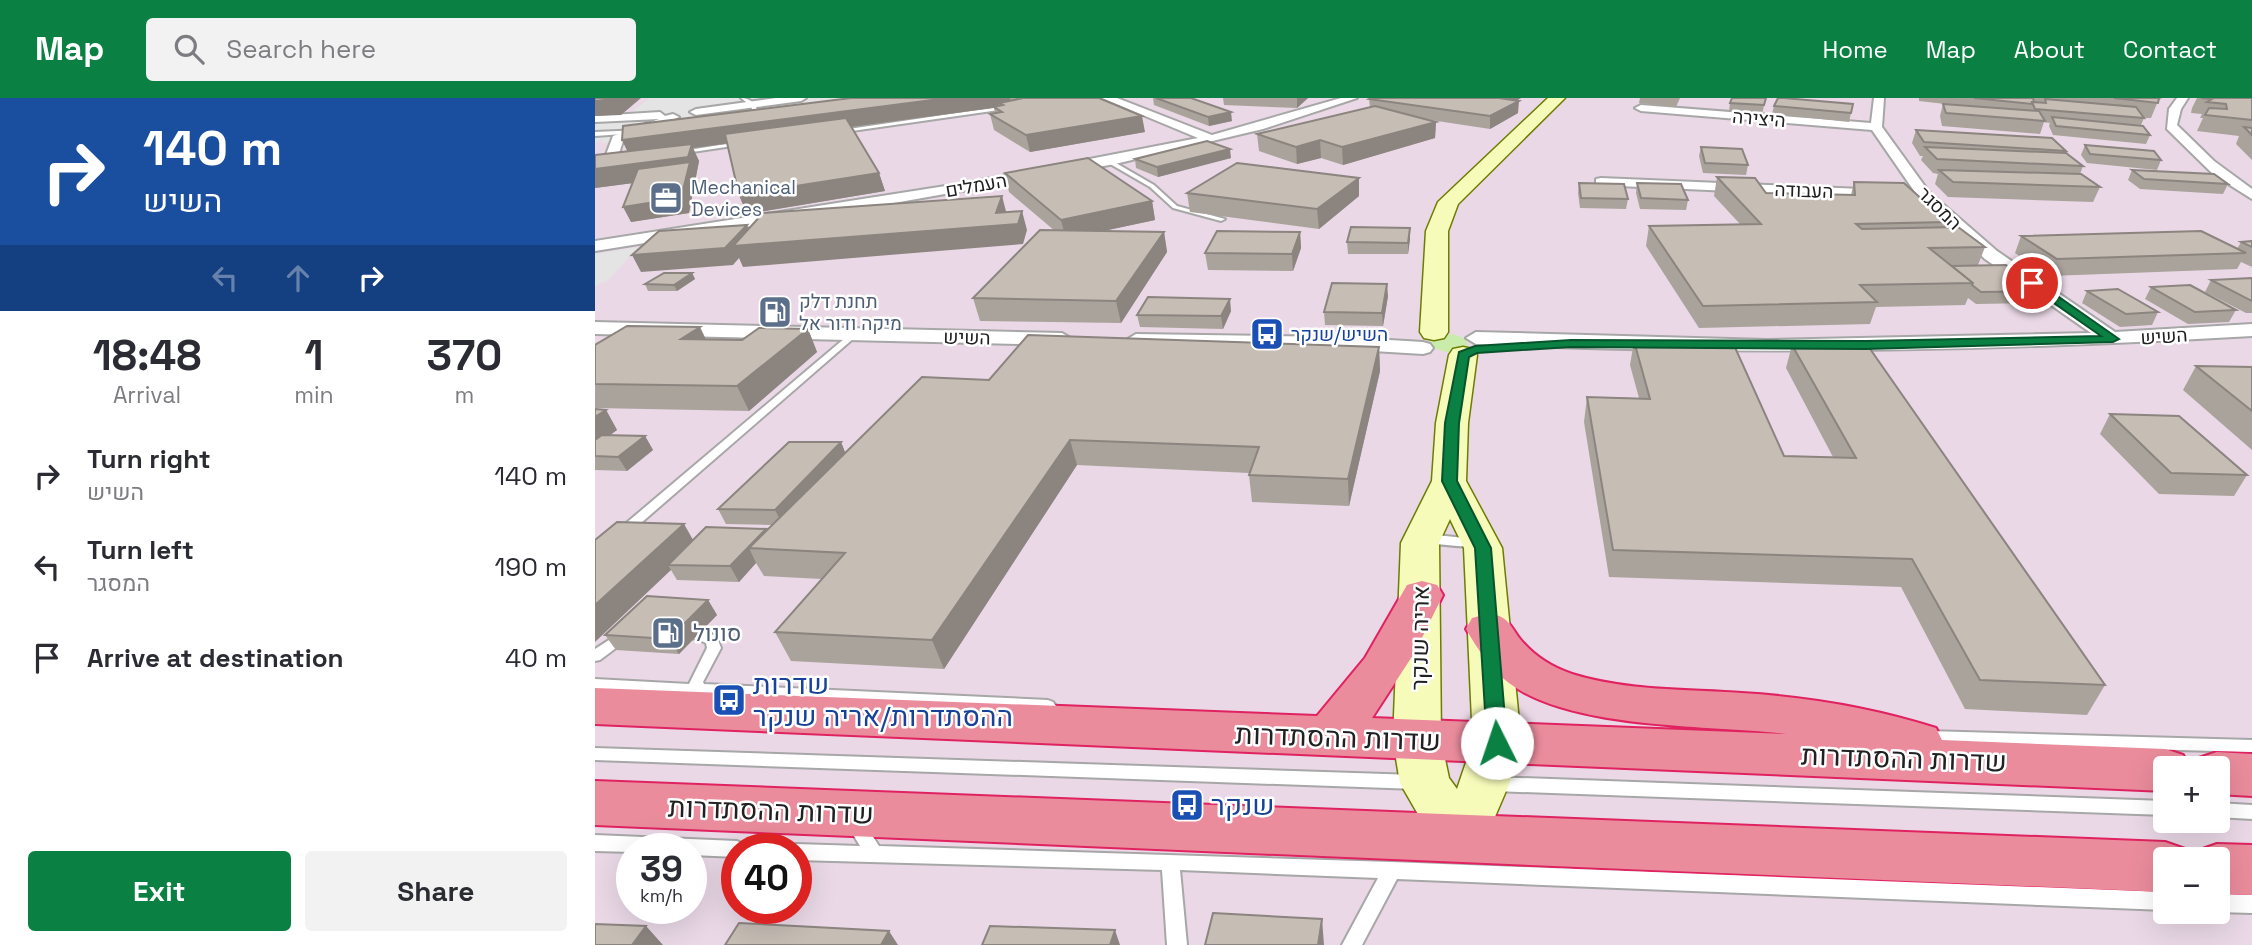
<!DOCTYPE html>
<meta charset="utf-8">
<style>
:root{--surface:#fff;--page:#f2f2f3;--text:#2b2b33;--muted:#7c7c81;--accent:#0b8043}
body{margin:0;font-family:"Space Grotesk",Heebo,sans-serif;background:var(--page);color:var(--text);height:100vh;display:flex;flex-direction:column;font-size:26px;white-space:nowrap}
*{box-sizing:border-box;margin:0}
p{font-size:23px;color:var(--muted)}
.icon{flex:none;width:38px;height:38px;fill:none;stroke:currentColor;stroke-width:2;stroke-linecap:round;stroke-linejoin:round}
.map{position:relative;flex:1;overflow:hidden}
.panel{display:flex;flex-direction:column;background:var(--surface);width:595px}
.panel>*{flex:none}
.banner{background:#1a4fa0;color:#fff;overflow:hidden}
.controls{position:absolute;left:1558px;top:658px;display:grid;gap:14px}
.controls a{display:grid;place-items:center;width:77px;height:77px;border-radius:7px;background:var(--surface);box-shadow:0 7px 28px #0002;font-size:35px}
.speed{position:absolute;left:21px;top:735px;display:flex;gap:14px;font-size:35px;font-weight:700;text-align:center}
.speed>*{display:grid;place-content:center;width:91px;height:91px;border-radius:50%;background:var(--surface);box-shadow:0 7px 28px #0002;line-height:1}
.speed small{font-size:18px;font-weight:400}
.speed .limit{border:10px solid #d22;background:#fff;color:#111}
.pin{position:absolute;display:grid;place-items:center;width:60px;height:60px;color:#fff;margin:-30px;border:4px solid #fff;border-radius:50%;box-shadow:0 2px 7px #0007}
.me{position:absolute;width:77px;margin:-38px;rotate:356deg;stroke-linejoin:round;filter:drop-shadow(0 0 5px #0008)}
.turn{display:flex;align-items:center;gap:24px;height:147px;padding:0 28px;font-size:32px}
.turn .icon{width:91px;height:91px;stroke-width:2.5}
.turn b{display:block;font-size:49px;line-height:60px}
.lanes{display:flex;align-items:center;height:66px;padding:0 28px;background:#0003;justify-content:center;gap:35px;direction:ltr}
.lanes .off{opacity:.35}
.eta{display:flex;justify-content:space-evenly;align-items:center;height:119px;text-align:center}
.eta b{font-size:42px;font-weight:600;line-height:49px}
.primary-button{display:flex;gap:14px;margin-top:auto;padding:14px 28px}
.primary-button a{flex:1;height:80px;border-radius:7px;background:var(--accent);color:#fff;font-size:28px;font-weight:600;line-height:80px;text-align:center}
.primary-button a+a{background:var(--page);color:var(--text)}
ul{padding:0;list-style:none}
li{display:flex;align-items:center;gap:21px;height:91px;padding:0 28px}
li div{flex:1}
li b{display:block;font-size:26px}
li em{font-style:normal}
header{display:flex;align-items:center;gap:42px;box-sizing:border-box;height:98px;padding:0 35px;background:var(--accent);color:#fff}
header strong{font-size:33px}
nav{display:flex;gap:38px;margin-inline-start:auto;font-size:24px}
.search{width:490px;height:63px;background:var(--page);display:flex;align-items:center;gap:18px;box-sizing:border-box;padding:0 24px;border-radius:7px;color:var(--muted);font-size:26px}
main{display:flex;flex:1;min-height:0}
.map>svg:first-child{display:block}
.industrial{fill:#ead8e6;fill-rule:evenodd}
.grass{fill:#caecab}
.parking{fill:#e4e4e4}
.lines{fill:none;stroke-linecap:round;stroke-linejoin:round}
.lane-casing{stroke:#a7a7a7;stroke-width:4}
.street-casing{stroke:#a7a7a7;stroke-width:4}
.secondary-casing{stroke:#6d7c02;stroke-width:3}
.highway-casing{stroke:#e02260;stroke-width:4}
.lane{fill:#fff;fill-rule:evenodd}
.street{fill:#fff;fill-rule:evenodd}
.secondary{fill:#f7fbba;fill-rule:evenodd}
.highway{fill:#ea8c9c;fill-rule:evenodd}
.wall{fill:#aaa39c}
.shaded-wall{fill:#8b847f}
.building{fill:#c6bdb5;stroke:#8b847f;stroke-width:2}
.route{fill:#0b8043;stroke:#07532c;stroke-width:2}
.labels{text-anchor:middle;stroke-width:5;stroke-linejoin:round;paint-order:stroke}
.far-street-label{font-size:19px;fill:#202020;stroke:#fff}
.far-service-label{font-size:19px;fill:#4e5e75;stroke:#fff;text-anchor:start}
.far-transit-label{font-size:19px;fill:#164399;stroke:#fff;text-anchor:start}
.service-label{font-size:23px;fill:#4e5e75;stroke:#fff;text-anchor:start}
.street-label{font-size:23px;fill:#202020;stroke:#fff}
.near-transit-label{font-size:28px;fill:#164399;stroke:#fff;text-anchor:start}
.near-street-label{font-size:28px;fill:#202020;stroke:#fff}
</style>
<header>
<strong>Map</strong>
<div class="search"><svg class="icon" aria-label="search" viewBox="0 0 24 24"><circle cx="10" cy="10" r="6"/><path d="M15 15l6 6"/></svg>Search here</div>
<nav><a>Home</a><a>Map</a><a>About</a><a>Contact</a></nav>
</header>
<main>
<section class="panel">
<div class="banner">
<div class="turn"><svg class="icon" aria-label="right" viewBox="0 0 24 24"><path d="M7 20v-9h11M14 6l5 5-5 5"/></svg><div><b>140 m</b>השיש</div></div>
<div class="lanes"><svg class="icon off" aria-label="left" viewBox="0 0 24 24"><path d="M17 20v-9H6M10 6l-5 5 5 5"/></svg><svg class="icon off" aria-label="ahead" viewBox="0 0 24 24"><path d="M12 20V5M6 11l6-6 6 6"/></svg><svg class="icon" aria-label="right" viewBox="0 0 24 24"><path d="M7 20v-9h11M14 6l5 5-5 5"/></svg></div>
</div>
<div class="eta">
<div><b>18:48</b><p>Arrival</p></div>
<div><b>1</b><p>min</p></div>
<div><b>370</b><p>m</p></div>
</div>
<ul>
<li><svg class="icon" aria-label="right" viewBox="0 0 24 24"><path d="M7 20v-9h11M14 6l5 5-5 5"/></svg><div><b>Turn right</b><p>השיש</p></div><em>140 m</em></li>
<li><svg class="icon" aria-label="left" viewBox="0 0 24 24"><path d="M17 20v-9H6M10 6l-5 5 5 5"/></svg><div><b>Turn left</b><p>המסגר</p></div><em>190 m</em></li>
<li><svg class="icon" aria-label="arrive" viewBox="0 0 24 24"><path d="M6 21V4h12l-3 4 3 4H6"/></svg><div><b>Arrive at destination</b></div><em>40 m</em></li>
</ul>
<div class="primary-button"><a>Exit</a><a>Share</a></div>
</section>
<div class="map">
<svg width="1657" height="847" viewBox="0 0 1657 847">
<rect width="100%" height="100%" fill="#f1ede6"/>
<path class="industrial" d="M0,0H1657V847H0ZM1570,670H1622V723H1570ZM37,751H96V810H37ZM142,751H201V810H142ZM1570,761H1622V814H1570Z"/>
<path class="grass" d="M858,236L871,241L873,249C861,256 846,256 835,247L836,241Z"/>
<g class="parking">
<path d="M55,0H344L6,45L9,40L0,45V23L28,21Z"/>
<path d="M43,149L15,181L0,188V156Z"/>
</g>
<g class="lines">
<defs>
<g id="lane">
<path d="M146,0C159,0 164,12 165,23H158L160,20L156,8Z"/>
<path d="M416,7L418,10L243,35L240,33Z"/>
<path d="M45,32L43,35L0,38V34Z"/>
<path d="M149,43L151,46L84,56L81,54Z"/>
<path d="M510,61H514L559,87L582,108L630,121L626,123L578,110L555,89L510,63Z"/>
<path d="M256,235L259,236V240L31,438H23L21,435L23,432Z"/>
<path d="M841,437L879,441L885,445C874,453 847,444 831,447L825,443L827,440Z"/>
<path d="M87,530C104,531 121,531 126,550L108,584L109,586L453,602L458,604L461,608L458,612L453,614L0,593V581L94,586L112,550L111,545L102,541L82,538L80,535L82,532Z"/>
<path d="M28,533L33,535L35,538L33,541L5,562L0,563V551Z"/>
<path d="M1332,633L1657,642V654L1332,645L1326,643L1324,639L1326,635Z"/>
<path d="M0,650L821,677L827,679L829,684L827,689L821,691L0,662Z"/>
<path d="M899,679L1570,703V717L899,693L893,691L891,686L893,681Z"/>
<path d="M1622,705L1657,707V721L1622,719Z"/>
<path d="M260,718L266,720L284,748L797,764L1570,794V812L802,781L767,847H747L783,780L585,772L592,847H572L567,772L201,762V751H194L201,746L265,748L251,725L254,720Z"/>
<path d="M0,737L142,743L148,746L151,751H142V759L96,757V751H37V754L0,753Z"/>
<path d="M1622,796L1657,797V815L1622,814Z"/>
</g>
<g id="street">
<path d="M181,0H211L206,3L101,17L95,14L101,11Z"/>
<path d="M507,0H522L617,37L746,0H762L668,31L520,66L282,108L0,153V143L376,84L603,40Z"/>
<path d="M1279,0H1289L1287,29L1334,94L1402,153L1520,234L1657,226V238C1399,253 1140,258 881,246L871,240L881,234L1172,242L1496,235L1390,161L1324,100L1277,32L1046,13L1040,10L1046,7L1276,25Z"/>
<path d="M1582,0H1593L1586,11L1582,27L1619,63L1657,91V101L1619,77L1572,31L1574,11Z"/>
<path d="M65,14L70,18L78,16L84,19L28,43L21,65H11L9,62L18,38L64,21L0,24V18Z"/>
<path d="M1006,80L1291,92L1298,96L1291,100L1001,87V81Z"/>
<path d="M0,224L467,235L477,241L467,247L0,236Z"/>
<path d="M541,236L744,239L828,244L835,246L838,250L835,254L828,256L744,251L534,246L531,242Z"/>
</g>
<g id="secondary">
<path d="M953,0H970L863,106L853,133V234L849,240L839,242L829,240L825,234L831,133L843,104Z"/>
<path d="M868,249L878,251L882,257L873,325L871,383L907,450L926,644L914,686L884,756L865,763L846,756L805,685L798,642L806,445L837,383L841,325L854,257L858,251ZM855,421L869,450L878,644L862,691L854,680L846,642L844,445Z"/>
</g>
<g id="highway">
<path d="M827,483L842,487L848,497L820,554L777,620L1191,636C1115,627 976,632 914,585C896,572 882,550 871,531L877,520C888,517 898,514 908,520C915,524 920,535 925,541C939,558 956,569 977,576C1031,593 1091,591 1147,595C1212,599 1279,610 1341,630L1347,642L1570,651L1588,657L1595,670H1570V693L0,626V590L722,618L770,560L812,487Z"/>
<path d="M1622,654L1657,656V698L1622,696V670H1598L1604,660Z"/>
<path d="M0,683L1570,744L1590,751L1595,761H1570V794L0,727Z"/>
<path d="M1622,746L1657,747V797L1622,796V761H1598L1602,753Z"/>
</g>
</defs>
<use href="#lane" class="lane-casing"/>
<use href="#street" class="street-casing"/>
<use href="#secondary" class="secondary-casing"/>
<use href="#highway" class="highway-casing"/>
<use href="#lane" class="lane"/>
<use href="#street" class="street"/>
<use href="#secondary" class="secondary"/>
<use href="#highway" class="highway"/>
</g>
<g class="wall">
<path d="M256,0H504L550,34L435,54L399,32L395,16L400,15L399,10L256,29L284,75L290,93L152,116L144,97L132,46L98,50L104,63L94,115L36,124L38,85L0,90V57L33,53Z"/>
<path d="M558,0H596L637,23L614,28L559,7Z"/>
<path d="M628,0H713L702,10L629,7Z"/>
<path d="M776,0H926L922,2L923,15L895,31L829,21L841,24L840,40L748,67L726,60L702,66L664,53L662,36L775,9L774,1Z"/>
<path d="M1045,0H1085L1081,9L1044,5Z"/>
<path d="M1171,0L1167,16L1134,13L1135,5Z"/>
<path d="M1324,0H1567L1563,3L1556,20H1549L1546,27L1555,37L1551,46L1458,37L1454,28L1455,25L1449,24L1445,36L1347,28L1345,18L1348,6L1359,7L1324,3Z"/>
<path d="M1602,0H1657V62L1641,46L1644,38L1602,33L1608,20H1605L1607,16L1596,15L1597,10Z"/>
<path d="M1258,6L1254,24L1177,16L1179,8Z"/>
<path d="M1321,32L1471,53L1470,55L1488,68L1485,76L1505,89L1498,104L1353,99L1340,86L1343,76L1338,75L1326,62L1328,58H1325L1317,45Z"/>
<path d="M1490,47L1566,62L1562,72L1492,65L1486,57Z"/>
<path d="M1106,49L1153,67L1151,77L1108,75L1104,58Z"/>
<path d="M636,60L563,79L541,70L540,61Z"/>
<path d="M1537,72L1633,86L1628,96L1545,91L1533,82Z"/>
<path d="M410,75L557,103L560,122L508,133L569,134L572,154L526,225L385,223L378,200L460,133L414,94Z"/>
<path d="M1122,79L1171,95L1256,97L1259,84L1352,124L1350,130L1390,149L1383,167L1447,193L1442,205L1381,206L1373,200L1370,207L1281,209L1275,226L1104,230L1051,148L1054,128L1145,126L1119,98Z"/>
<path d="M764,80V98L724,131L595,114L592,95Z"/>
<path d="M984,85L1033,101L1031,111L985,110L983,95Z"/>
<path d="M1042,85L1093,102L1091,112L1045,111L1041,95Z"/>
<path d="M815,130V141L813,156H753L752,144Z"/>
<path d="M705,134L706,150L698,173L613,172L610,155Z"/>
<path d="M1426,138L1642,151L1646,144L1657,143V169L1646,164L1642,171L1455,178L1420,155Z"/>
<path d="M97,175L100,181L82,193H53L50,186Z"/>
<path d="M1657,180V215H1651L1610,194L1616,182Z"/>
<path d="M1556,189L1641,212L1634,224L1593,226L1550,201Z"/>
<path d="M1492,193L1563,214L1557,227L1525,229L1487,205Z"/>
<path d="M793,198L788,228L730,227L729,214Z"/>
<path d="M636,213L628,231L545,229L542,217Z"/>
<path d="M213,231L222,254L154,313L0,310V247L111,242H147Z"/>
<path d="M1039,243L1189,358L1238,359L1191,270L1197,247L1510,587L1492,617L1370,611L1306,489L1014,479L989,324L992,299L1044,300L1035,267Z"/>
<path d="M784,249L785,273L754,408L657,404L654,377V375L482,367L349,571L196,563L180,534L227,481L169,478L161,465L144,484L82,482L76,472L0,442H98L171,431L172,432L177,427L131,426L123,411L246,344L250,355L394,282Z"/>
<path d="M1601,268L1657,269V352L1588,292Z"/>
<path d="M0,311L11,312L22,332L15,337L50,338L58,352L32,373L0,372Z"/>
<path d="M1515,316L1652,377L1639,398L1564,396L1505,336Z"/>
<path d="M113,502L122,517L84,556L21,552L10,537Z"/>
</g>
<g class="shaded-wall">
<path d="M20,0H46L26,17L0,18V3Z"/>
<path d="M353,0H415L417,7H408L404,5L405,9L98,50L104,63L94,115L36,124L28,109L92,78L0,90V71L35,59L27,42Z"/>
<path d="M702,0H713L702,10Z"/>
<path d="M911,0H926L910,9Z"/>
<path d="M924,3L923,15L895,31V18Z"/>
<path d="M636,14L637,23L614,28L613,19Z"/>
<path d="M547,18L550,34L435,54L431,37Z"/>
<path d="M841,24L840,40L748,67L747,49Z"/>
<path d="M725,42L726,60L702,66L701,49Z"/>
<path d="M635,51L636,60L563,79L562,69Z"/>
<path d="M284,75L290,93L152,116L144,97Z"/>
<path d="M764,80V98L724,131L722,111Z"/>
<path d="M407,98L412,117L427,113L432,132L428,146L148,169L144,160L138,167L46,174L37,157L152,127L159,142L401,115Z"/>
<path d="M557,103L560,122L471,141L466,122Z"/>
<path d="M815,130V141L813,156V145Z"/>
<path d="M569,134L572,154L526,225L521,203Z"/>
<path d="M705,134L706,150L698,173L697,156Z"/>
<path d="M97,175L100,181L82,193L79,187Z"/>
<path d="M792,186L793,198L788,228L787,215Z"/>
<path d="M635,201L636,213L628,231L626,218Z"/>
<path d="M105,229L116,252L86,241Z"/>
<path d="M213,231L222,254L154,313L142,288Z"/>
<path d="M784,249L785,273L754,408L753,381Z"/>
<path d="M11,312L22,332L0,348V319Z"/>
<path d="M50,338L58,352L32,373L23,359Z"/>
<path d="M475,342L482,367L349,571L337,542Z"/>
<path d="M246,344L252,359L188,427L180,412Z"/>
<path d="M89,426L101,447L73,467L76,472L0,544V507Z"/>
<path d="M171,431L179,446L154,450L161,465L144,484L135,468Z"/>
<path d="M113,502L122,517L84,556L74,541Z"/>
<path d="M727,821L729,847H723Z"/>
<path d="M51,828L68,847H37Z"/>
<path d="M520,832L525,847H515Z"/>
<path d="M294,833L303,847H286Z"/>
</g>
<g class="building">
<path d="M0,0H20L19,1L0,3Z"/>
<path d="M256,0H353L27,42L28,28Z"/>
<path d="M421,0H504L547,18L431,37L395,16L407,14L399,9L408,7L404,5L424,1Z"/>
<path d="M561,0H596L636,14L613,19Z"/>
<path d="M776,0H904L924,3L895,18L774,1Z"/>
<path d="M1137,0H1171L1169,7L1135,5Z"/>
<path d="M1183,0H1189L1258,6L1256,15L1179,8Z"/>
<path d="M1379,0H1438L1439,4H1437V6Z"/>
<path d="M1519,0H1564L1563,5Z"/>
<path d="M1606,0H1657V22L1610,17L1614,10L1632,11L1631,6L1612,4L1617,1Z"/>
<path d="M1450,1L1541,9L1549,20L1440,11L1437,4L1451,5Z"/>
<path d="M1348,6L1444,13L1450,23L1351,15Z"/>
<path d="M780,8L841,24L747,49L725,42L701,49L662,36Z"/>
<path d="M1457,19L1548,28L1555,37L1461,28Z"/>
<path d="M251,20L284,75L144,97L130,36Z"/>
<path d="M1649,29L1657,30V37Z"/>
<path d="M1321,32L1457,40L1471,53L1329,44Z"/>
<path d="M612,43L635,51L562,69L540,61Z"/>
<path d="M97,46L93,59L0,71V57Z"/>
<path d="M1490,47L1559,53L1566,62L1495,56Z"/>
<path d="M1106,49L1147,51L1153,67L1110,65Z"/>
<path d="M1330,49L1471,55L1488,68L1342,61Z"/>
<path d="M493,60L557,103L466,122L410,75Z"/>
<path d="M95,64L86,100L28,109L43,71Z"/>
<path d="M642,65L764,80L722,111L592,95Z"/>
<path d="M1344,72L1486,76L1505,89L1358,84Z"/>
<path d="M1537,72L1619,76L1633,86L1549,81Z"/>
<path d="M1122,79L1160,80L1171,95L1260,97L1259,84L1309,85L1352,124L1261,126L1267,131L1363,129L1390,149L1334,150L1378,185L1265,187L1282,204L1108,208L1054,128L1166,126Z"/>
<path d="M984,85L1029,86L1033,101L986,100Z"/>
<path d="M1042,85L1086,86L1093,102L1046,100Z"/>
<path d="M407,98L401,115L427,113L423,126L138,148L168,115Z"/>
<path d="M152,127L130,150L37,157L64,133Z"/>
<path d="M756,129L815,130L813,145L752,144Z"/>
<path d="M445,132L569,134L521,203L378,200Z"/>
<path d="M622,133L705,134L697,156L610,155Z"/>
<path d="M1606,133L1651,155L1462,161L1426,138Z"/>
<path d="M1657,143V149L1646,144Z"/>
<path d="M1411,167L1447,193L1386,194L1377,187L1378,185L1357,168Z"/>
<path d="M69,175H97L79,187L50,186Z"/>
<path d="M1657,180V203L1616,182Z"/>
<path d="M737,185L792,186L787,215L729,214Z"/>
<path d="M1595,187L1641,212L1600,214L1556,189Z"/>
<path d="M1523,191L1563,214L1531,216L1492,193Z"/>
<path d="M553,199L635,201L626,218L542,217Z"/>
<path d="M32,228L105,229L86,241L147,242L164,230L213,231L142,288L0,286V247Z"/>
<path d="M433,237L784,249L753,381L654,377L664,349L475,342L337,542L180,534L250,455L154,450L327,279L394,282Z"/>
<path d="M1039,243L1138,245L1189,358L1261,360L1197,247L1273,248L1510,587L1385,582L1317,461L1018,452L992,299L1055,301Z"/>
<path d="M1601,268L1657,269V313Z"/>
<path d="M0,311L11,312L0,319Z"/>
<path d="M1515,316L1584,318L1652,377L1576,375Z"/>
<path d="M7,337L50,338L23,359L0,358V342Z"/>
<path d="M194,344H246L180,412L123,411Z"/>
<path d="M22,424L89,426L0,507V442Z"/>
<path d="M111,429L171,431L135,468L73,467Z"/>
<path d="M52,498L113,502L74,541L10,537Z"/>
<path d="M618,815L727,821L723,847H610Z"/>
<path d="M144,825L294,833L286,847H130Z"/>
<path d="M0,826L51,828L37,847H0Z"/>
<path d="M395,828L520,832L515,847H387Z"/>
</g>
<path class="route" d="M1433,183H1441L1524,241L1518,244L1271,251L976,249L882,255L874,259L864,325L862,383L896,450L912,645L909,650L902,653L895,650L892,645L880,450L847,383L850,325L864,254L880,248L976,242L1271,243L1506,238L1433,187Z"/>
<defs>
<symbol id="office-square" viewBox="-11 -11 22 22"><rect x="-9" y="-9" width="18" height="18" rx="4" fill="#5c6f8a" stroke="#fff"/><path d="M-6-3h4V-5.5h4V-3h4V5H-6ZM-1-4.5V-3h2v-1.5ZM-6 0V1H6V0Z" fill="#fff"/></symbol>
<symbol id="fuel-square" viewBox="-11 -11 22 22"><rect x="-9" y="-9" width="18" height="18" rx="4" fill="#5c6f8a" stroke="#fff"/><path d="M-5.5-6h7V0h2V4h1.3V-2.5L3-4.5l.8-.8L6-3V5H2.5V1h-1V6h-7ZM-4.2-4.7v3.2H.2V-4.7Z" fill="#fff"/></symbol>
<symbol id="bus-square" viewBox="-11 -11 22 22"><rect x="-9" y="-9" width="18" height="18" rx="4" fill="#1a4fb4" stroke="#fff"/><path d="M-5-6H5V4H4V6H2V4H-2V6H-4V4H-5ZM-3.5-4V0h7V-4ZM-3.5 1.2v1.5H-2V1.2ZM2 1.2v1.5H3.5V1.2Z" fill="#fff"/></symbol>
</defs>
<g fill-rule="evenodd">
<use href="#office-square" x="52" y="81" width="38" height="38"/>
<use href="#fuel-square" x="161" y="195" width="38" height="38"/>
<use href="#bus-square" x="653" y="217" width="38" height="38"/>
<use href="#fuel-square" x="54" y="516" width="38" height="38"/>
<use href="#bus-square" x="115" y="583" width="38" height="38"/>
<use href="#bus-square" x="573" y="688" width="38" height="38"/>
</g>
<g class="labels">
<g class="far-street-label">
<text transform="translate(1164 20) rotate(5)" y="7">היצירה</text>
<text transform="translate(381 87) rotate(-10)" y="7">העמלים</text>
<text transform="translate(1209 92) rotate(2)" y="7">העבודה</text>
<text transform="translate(1345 110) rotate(44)" y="7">המסגר</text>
<text transform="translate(1569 238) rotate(-4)" y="7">השיש</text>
<text transform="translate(372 239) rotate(1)" y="7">השיש</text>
</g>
<g class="far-service-label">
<text x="96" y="96">Mechanical<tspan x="96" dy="22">Devices</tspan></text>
<text x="204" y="210">תחנת דלק<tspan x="204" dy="22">מיקה ודור אל</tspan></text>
</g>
<g class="far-transit-label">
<text x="696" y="243">השיש/שנקר</text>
</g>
<g class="service-label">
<text x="98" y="543">סונול</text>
</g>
<g class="street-label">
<text transform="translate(825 540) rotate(-89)" y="8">אריה שנקר</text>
</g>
<g class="near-transit-label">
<text x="158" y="596">שדרות<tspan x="158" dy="32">ההסתדרות/אריה שנקר</tspan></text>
<text x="616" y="717">שנקר</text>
</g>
<g class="near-street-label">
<text transform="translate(743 639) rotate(2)" y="10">שדרות ההסתדרות</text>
<text transform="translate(1309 660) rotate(2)" y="10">שדרות ההסתדרות</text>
<text transform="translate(176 712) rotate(2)" y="10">שדרות ההסתדרות</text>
</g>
</g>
</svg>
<div class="controls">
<a>+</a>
<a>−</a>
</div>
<div class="speed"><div>39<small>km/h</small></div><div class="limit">40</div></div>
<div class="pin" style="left:1437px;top:185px;background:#d93025"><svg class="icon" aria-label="arrive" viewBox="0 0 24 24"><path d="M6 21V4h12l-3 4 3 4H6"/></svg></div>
<svg class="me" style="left:902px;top:645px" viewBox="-20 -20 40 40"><circle r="19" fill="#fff"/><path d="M0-13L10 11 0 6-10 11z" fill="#0b8043"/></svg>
</div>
</main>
